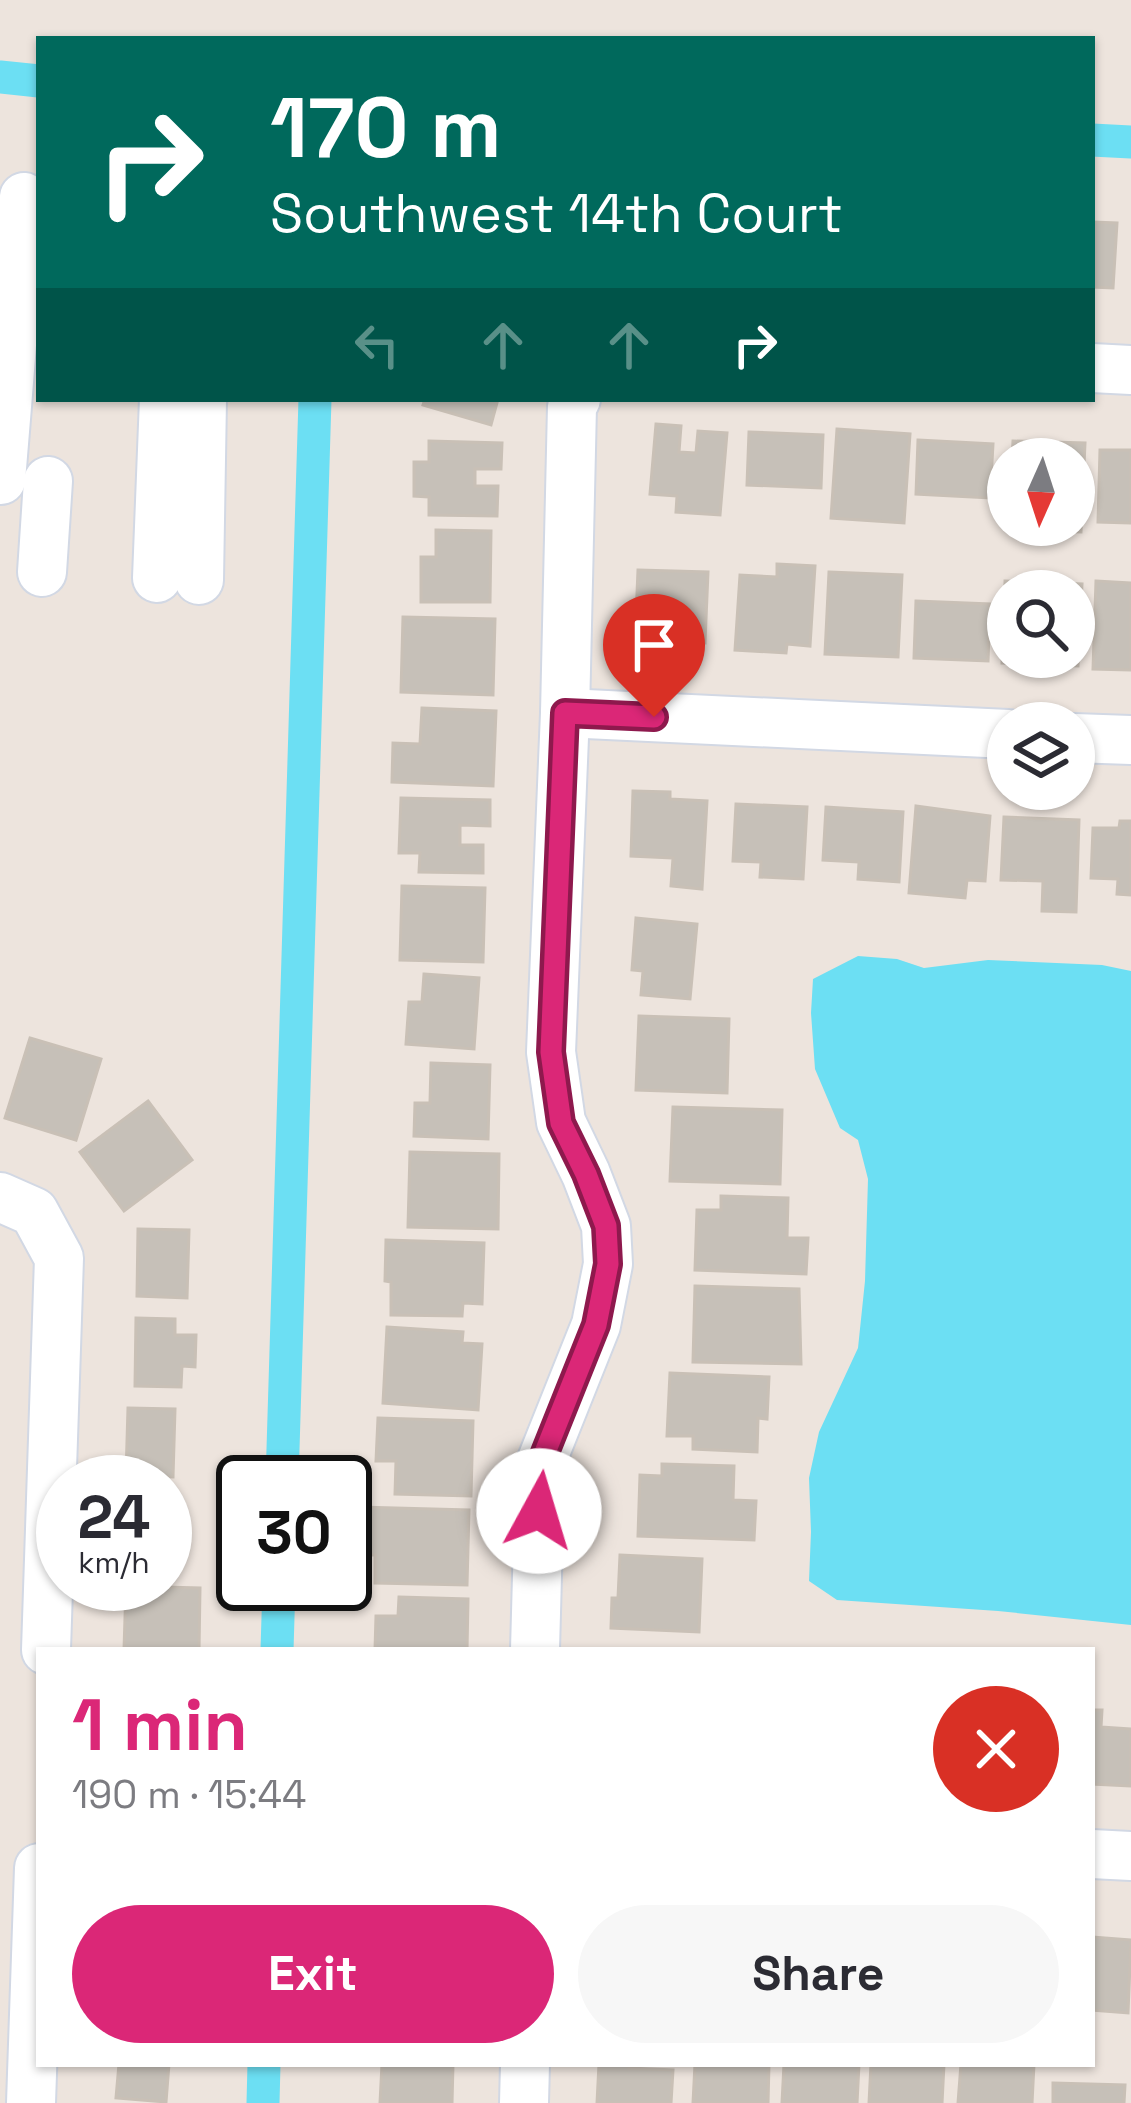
<!DOCTYPE html>
<meta charset="utf-8">
<style>
:root{--surface:#fff;--page:#f7f7f7;--text:#2b2b33;--muted:#7c7c81;--accent:#db2777}
body{margin:0;font-family:"Space Grotesk",sans-serif;background:var(--page);color:var(--text);height:100vh;display:flex;flex-direction:column;font-size:45px;white-space:nowrap}
*{box-sizing:border-box;margin:0}
p{font-size:39px;color:var(--muted)}
.icon{flex:none;width:66px;height:66px;fill:none;stroke:currentColor;stroke-width:2;stroke-linecap:round;stroke-linejoin:round}
.map{position:relative;flex:1;overflow:hidden}
.side{position:absolute;left:36px;top:1647px;width:1059px;height:420px;display:flex;flex-direction:column;background:var(--surface);border-radius:0px;box-shadow:0 3px 9px #0004}
.side>*{flex:none}
.hud{position:absolute;left:36px;top:36px;width:1059px;height:366px;border-radius:0px;box-shadow:0 3px 9px #0004;background:#00695c;color:#fff;overflow:hidden}
.needle{width:78px;rotate:183deg}
.fabs{position:absolute;left:987px;top:438px;display:grid;gap:24px}
.fabs a{display:grid;place-items:center;width:108px;height:108px;border-radius:50%;background:var(--surface);box-shadow:0 3px 9px #0004;font-size:60px}
.speed{position:absolute;left:36px;top:1455px;display:flex;gap:24px;font-size:60px;font-weight:700;text-align:center}
.speed>*{display:grid;place-content:center;width:156px;height:156px;border-radius:50%;background:var(--surface);box-shadow:0 3px 9px #0004;line-height:1}
.speed small{font-size:30px;font-weight:400}
.speed .limit{border:6px solid #111;border-radius:18px;background:#fff;color:#111}
.pin{position:absolute;display:grid;place-items:center;width:102px;height:102px;color:#fff;margin:-123px -51px;border-radius:50% 50% 50% 0;rotate:-45deg;box-shadow:0 0 12px #0007}
.pin .icon{rotate:45deg}
.me{position:absolute;width:132px;margin:-66px;rotate:6deg;stroke-linejoin:round;filter:drop-shadow(0 0 9px #0008)}
.turn{display:flex;align-items:center;gap:42px;height:252px;padding:0 36px;font-size:54px}
.turn .icon{width:156px;height:156px;stroke-width:2.5}
.turn b{display:block;font-size:84px;line-height:102px}
.lanes{display:flex;align-items:center;height:114px;padding:0 36px;background:#0003;justify-content:center;gap:60px;direction:ltr}
.lanes .off{opacity:.35}
.round{display:grid;place-items:center;flex:none;width:126px;height:126px;border-radius:63px;background:var(--page)}
.head{display:flex;align-items:center;justify-content:space-between;height:204px;padding:0 36px}
h1{font-size:72px;font-weight:700;line-height:90px;color:var(--accent)}
.action{display:flex;gap:24px;margin-top:auto;padding:24px 36px}
.action a{flex:1;height:138px;border-radius:72px;background:var(--accent);color:#fff;font-size:48px;font-weight:700;line-height:138px;text-align:center}
.action a+a{background:var(--page);color:var(--text)}
.map>svg:first-child{display:block}
.water{fill:#6cdff3}
.lines{fill:none;stroke-linecap:round;stroke-linejoin:round}
.canal{stroke:#6cdff3;stroke-width:33}
.building{fill:#c6c0b8;stroke:#c9c0b6;stroke-width:3;fill-rule:evenodd}
.minor-casing{stroke:#d2d8e4;stroke-width:52}
.minor{stroke:#fff;stroke-width:48}
.route-casing{stroke:#8e194d;stroke-width:30}
.route{stroke:#db2777;stroke-width:21}
</style>
<div class="map">
<svg width="1131" height="2103" viewBox="0 0 1131 2103">
<rect width="100%" height="100%" fill="#ede4dd"/>
<path class="water" d="M858,956L897,959L924,968L988,960L1102,965L1131,971V1625L998,1611L837,1600L809,1581L811,1532L809,1478L819,1432L858,1348L865,1281L868,1179L858,1140L840,1128L815,1069L811,1013L813,979Z"/>
<g class="lines">
<g class="canal">
<path d="M0,77L39,81"/>
<path d="M1092,140L1131,142"/>
<path d="M282,1482L315,399"/>
<path d="M277,1650L279,1584"/>
<path d="M263,2103L264,2064"/>
</g>
</g>
<g class="building">
<path d="M1092,222L1117,223L1113,288L1092,287Z"/>
<path d="M425,399H498L491,425L423,405Z"/>
<path d="M656,424L681,426L679,452L696,453L698,431L727,433L720,515L676,512L677,496L650,494Z"/>
<path d="M837,429L910,434L904,523L831,518Z"/>
<path d="M749,432L823,435L821,488L747,485Z"/>
<path d="M918,440L993,444L990,498L916,494Z"/>
<path d="M429,441L502,443L501,469H475V486H498L497,516L429,515V497L414,496V462H429Z"/>
<path d="M1013,441L1085,443L1081,532L1010,530V525H1074V459H1012Z"/>
<path d="M1100,450H1131V523L1098,522Z"/>
<path d="M436,530L491,531L490,602H421V557H436Z"/>
<path d="M777,564L815,566L810,646L787,644L786,653L735,650L740,575L777,577Z"/>
<path d="M638,570L708,572L705,643L635,641Z"/>
<path d="M829,572L902,575L898,657L825,654Z"/>
<path d="M1005,581L1082,584L1078,666L1002,663ZM1008,591H1074V657H1008Z"/>
<path d="M1096,581L1131,583V670L1093,669Z"/>
<path d="M916,601L990,604L988,661L914,658Z"/>
<path d="M403,617L495,619L493,695L401,692Z"/>
<path d="M422,708L496,711L493,786L392,782L393,743L420,744Z"/>
<path d="M633,791L670,792V799L707,801L702,889L671,886L673,858L631,856Z"/>
<path d="M401,798L490,800V826L460,825V845H483V873L419,872L420,853H399Z"/>
<path d="M736,804L807,807L803,879L760,877L761,862L733,861Z"/>
<path d="M916,806L990,816L985,881L967,880L965,898L909,893Z"/>
<path d="M826,807L903,812L899,882L858,879L859,862L823,860Z"/>
<path d="M1004,817L1079,820L1076,912L1042,911L1043,881L1001,880Z"/>
<path d="M1120,821H1131V895L1117,894L1118,879L1091,878L1093,828H1119Z"/>
<path d="M402,886L485,888L483,962L400,960Z"/>
<path d="M636,918L697,924L690,999L641,995L643,971L632,970Z"/>
<path d="M424,974L479,978L474,1049L406,1044L409,1002H422Z"/>
<path d="M639,1016L729,1019L727,1093L636,1090Z"/>
<path d="M30,1038L101,1059L76,1140L5,1118Z"/>
<path d="M431,1063L490,1065L488,1139L414,1136L415,1103H430Z"/>
<path d="M148,1101L192,1160L124,1211L80,1152Z"/>
<path d="M673,1107L782,1110L780,1184L670,1181Z"/>
<path d="M410,1152L499,1154L498,1229L408,1227Z"/>
<path d="M721,1196L788,1198L787,1238H808L806,1274L695,1270L697,1210H721Z"/>
<path d="M138,1229L189,1230L187,1298L137,1296Z"/>
<path d="M386,1240L484,1243L482,1304L463,1303L462,1316L391,1315V1282L385,1281Z"/>
<path d="M695,1286L799,1289L801,1364L693,1362Z"/>
<path d="M136,1318L175,1319V1335H196L195,1367L182,1366L181,1387L135,1386Z"/>
<path d="M387,1327L463,1332L462,1343L482,1344L478,1410L383,1403Z"/>
<path d="M670,1373L769,1377L767,1419L758,1418L757,1452L693,1449V1436H667Z"/>
<path d="M128,1408L175,1409L173,1477L126,1475Z"/>
<path d="M378,1418L473,1421L471,1496L395,1494L396,1461H376Z"/>
<path d="M662,1464L734,1466L733,1500L756,1501L754,1540L638,1536L640,1475L662,1476Z"/>
<path d="M165,1498H173L171,1565H165Z"/>
<path d="M358,1507L469,1510L467,1585L375,1583V1555H357Z"/>
<path d="M620,1555L702,1559L699,1632L611,1628L612,1598H618Z"/>
<path d="M126,1586L200,1588L199,1650H124Z"/>
<path d="M399,1597L468,1599L467,1650H375L376,1616H398Z"/>
<path d="M1092,1710H1102L1101,1727L1131,1729V1786L1092,1784Z"/>
<path d="M1092,1937L1131,1940L1128,2013L1092,2010Z"/>
<path d="M119,2064H169L166,2102L116,2098Z"/>
<path d="M382,2064H453L452,2103H380Z"/>
<path d="M599,2064H630L629,2068L673,2070L671,2103H597Z"/>
<path d="M695,2064H769L768,2103H693Z"/>
<path d="M784,2064H859L857,2103H782Z"/>
<path d="M871,2064H944L942,2103H869Z"/>
<path d="M961,2064H1034L1032,2103H958Z"/>
<path d="M1053,2083L1125,2085L1124,2103H1053Z"/>
</g>
<g class="lines">
<defs>
<g id="minor">
<path d="M1092,368L1131,370"/>
<path d="M1,480L24,197"/>
<path d="M42,572L48,481"/>
<path d="M157,578L164,399"/>
<path d="M199,580L202,399"/>
<path d="M565,713L1008,734"/>
<path d="M1074,738L1131,740"/>
<path d="M0,1197L34,1212L59,1258L46,1650"/>
<path d="M535,1650L540,1465L596,1325L608,1264L606,1226L586,1174L561,1122L551,1052L565,713L572,406L576,399"/>
<path d="M1092,1854L1131,1856"/>
<path d="M31,2103L39,1868"/>
<path d="M524,2103L525,2064"/>
</g>
</defs>
<use href="#minor" class="minor-casing"/>
<use href="#minor" class="minor"/>
</g>
<g class="lines">
<defs>
<path id="route" d="M539,1511L540,1465L596,1325L608,1264L606,1226L586,1174L561,1123L551,1052L565,713L654,717"/>
</defs>
<use href="#route" class="route-casing"/>
<use href="#route" class="route"/>
</g>
</svg>
<div class="fabs">
<a><svg class="needle" viewBox="-14 -14 28 28"><path d="M0-13l5 13h-10z" fill="#e53935"/><path d="M0 13l5-13h-10z" fill="#7c7c81"/></svg></a>
<a><svg class="icon" aria-label="search" viewBox="0 0 24 24"><circle cx="10" cy="10" r="6"/><path d="M15 15l6 6"/></svg></a>
<a><svg class="icon" aria-label="layers" viewBox="0 0 24 24"><path d="M12 4l9 5-9 5-9-5zM3 14l9 5 9-5"/></svg></a>
</div>
<div class="speed"><div>24<small>km/h</small></div><div class="limit">30</div></div>
<div class="pin" style="left:654px;top:717px;background:#d93025"><svg class="icon" aria-label="arrive" viewBox="0 0 24 24"><path d="M6 21V4h12l-3 4 3 4H6"/></svg></div>
<svg class="me" style="left:539px;top:1511px" viewBox="-20 -20 40 40"><circle r="19" fill="#fff"/><path d="M0-13L10 11 0 6-10 11z" fill="#db2777"/></svg>
<div class="hud">
<div class="turn"><svg class="icon" aria-label="right" viewBox="0 0 24 24"><path d="M7 20v-9h11M14 6l5 5-5 5"/></svg><div><b>170 m</b>Southwest 14th Court</div></div>
<div class="lanes"><svg class="icon off" aria-label="left" viewBox="0 0 24 24"><path d="M17 20v-9H6M10 6l-5 5 5 5"/></svg><svg class="icon off" aria-label="ahead" viewBox="0 0 24 24"><path d="M12 20V5M6 11l6-6 6 6"/></svg><svg class="icon off" aria-label="ahead" viewBox="0 0 24 24"><path d="M12 20V5M6 11l6-6 6 6"/></svg><svg class="icon" aria-label="right" viewBox="0 0 24 24"><path d="M7 20v-9h11M14 6l5 5-5 5"/></svg></div>
</div>
<section class="side">
<div class="head"><div><h1>1 min</h1><p>190 m · 15:44</p></div><a class="round" style="background:#d93025;color:#fff"><svg class="icon" aria-label="close" viewBox="0 0 24 24"><path d="M6 6l12 12M18 6L6 18"/></svg></a></div>
<div class="action"><a>Exit</a><a>Share</a></div>
</section>
</div>
